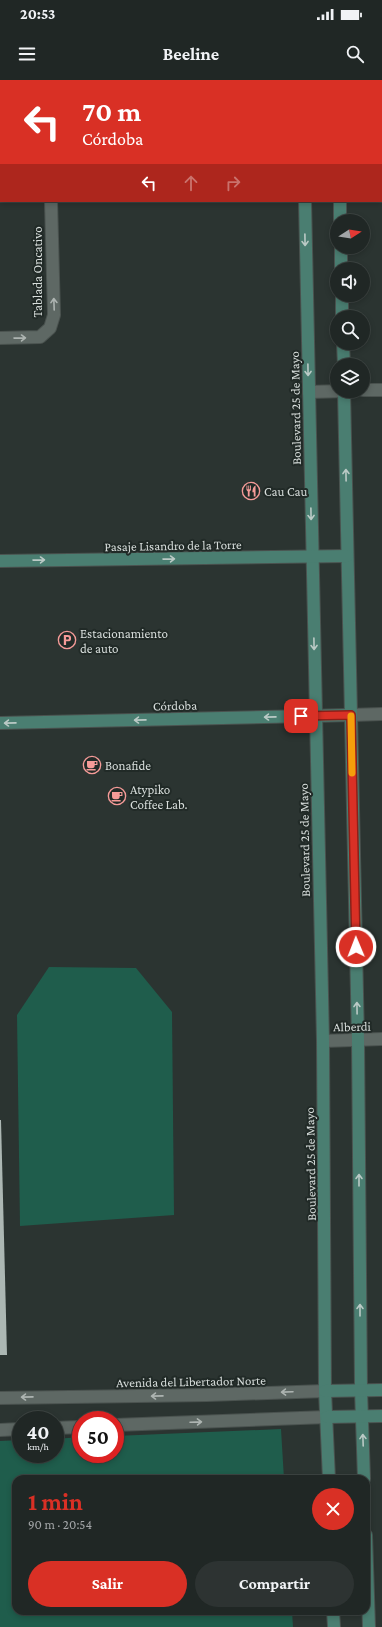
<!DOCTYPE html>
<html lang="es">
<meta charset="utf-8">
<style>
:root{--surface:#202725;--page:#2d3332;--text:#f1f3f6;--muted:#a2a5a7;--line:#3d4442;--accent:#d93025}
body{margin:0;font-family:"Crimson Pro",serif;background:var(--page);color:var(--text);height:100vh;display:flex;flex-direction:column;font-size:15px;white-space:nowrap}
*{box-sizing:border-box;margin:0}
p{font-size:13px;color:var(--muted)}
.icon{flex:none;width:22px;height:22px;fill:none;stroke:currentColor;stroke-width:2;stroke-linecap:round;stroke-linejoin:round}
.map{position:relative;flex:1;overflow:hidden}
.details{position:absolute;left:12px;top:1395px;width:358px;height:140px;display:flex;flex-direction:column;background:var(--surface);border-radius:12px;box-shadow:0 2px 6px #0003,0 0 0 1px var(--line)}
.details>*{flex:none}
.hud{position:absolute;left:0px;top:0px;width:382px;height:122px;box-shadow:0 2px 6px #0003,0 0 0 1px var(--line);background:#d93025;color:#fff;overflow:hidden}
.needle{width:26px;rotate:78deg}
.fabs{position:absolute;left:330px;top:134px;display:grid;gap:8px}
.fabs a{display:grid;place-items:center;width:40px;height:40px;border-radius:50%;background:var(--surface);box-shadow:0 2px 6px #0003,0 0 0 1px var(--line);font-size:20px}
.speed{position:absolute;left:12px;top:1331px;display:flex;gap:8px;font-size:20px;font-weight:700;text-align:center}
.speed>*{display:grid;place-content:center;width:52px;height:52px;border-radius:50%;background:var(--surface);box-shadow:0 2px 6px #0003,0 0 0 1px var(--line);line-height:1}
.speed small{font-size:10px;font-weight:400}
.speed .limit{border:6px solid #d22;background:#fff;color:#111}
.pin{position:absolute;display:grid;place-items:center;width:34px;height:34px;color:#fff;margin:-17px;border-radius:8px;box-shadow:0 2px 6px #0006}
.me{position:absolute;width:44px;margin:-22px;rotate:359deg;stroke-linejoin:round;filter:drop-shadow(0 0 3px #0008)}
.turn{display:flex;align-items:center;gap:14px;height:84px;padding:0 16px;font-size:18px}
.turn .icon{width:52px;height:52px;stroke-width:2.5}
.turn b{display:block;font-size:28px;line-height:34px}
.lanes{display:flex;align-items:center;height:38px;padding:0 16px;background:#0003;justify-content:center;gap:20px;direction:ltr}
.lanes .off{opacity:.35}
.round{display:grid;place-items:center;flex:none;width:42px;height:42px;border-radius:21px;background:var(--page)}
.summary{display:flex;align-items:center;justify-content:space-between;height:68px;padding:0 16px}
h1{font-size:24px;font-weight:700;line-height:30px;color:var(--accent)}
.primary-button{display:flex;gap:8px;margin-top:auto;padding:8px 16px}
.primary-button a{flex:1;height:46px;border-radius:24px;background:var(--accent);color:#fff;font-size:16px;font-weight:700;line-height:46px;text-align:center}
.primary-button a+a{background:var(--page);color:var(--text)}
.status{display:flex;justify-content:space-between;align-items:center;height:28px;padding:0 20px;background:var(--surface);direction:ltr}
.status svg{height:11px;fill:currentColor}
header{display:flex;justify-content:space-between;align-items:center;height:52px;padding:0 16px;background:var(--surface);font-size:18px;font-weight:700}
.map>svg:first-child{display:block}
.green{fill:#1f5d4c}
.building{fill:#acb7b3}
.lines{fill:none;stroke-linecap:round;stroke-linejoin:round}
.street-casing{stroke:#4a524f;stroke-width:14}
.secondary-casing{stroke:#4a524f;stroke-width:14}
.street{stroke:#5e6864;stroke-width:12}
.secondary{stroke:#4a7e71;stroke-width:12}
.oneway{stroke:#bbcac6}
.oneway2{stroke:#adb4b1}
.route-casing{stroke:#8d1f18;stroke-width:10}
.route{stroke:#d93025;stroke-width:7}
.slow{stroke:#f59e0b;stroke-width:7}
.labels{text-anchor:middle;stroke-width:4;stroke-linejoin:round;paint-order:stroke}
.street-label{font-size:13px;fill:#d7dddb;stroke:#212a27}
.poi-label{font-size:13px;fill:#d7dddb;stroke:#212a27;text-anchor:start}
</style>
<div class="status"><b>20:53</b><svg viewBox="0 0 49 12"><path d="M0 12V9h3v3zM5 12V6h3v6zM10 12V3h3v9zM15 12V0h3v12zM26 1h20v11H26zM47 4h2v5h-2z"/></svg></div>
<header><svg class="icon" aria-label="menu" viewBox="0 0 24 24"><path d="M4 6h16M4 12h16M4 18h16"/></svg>Beeline<svg class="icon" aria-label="search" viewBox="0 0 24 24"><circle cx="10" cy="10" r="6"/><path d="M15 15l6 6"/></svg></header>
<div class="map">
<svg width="382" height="1547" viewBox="0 0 382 1547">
<rect width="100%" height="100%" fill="#2b3431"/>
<g class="green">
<path d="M49,887L136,888L172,932L174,1135L20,1146L17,935Z"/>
<path d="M281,1349L284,1399H16V1531H292L293,1547H0V1361L21,1360V1374H55V1359L81,1357V1374H115V1356Z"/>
</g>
<path class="building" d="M0,1040H1L7,1275H0Z"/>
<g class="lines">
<defs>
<g id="street">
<path d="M0,58L1,57"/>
<path d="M0,258L40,257L50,248L54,235L51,121"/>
<path d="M363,310H382"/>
<path d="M309,312L344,311"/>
<path d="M351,635L382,634"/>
<path d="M323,961L382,959"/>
<path d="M0,1318L207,1315L325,1311"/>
<path d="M115,1345L327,1337"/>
<path d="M55,1348L81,1347"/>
<path d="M0,1350L21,1349"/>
</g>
<g id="secondary">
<path d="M302,0V1"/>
<path d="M337,0V1"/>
<path d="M305,121L323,961L325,1311L329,1399"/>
<path d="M340,121V141"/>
<path d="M341,167V189"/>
<path d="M342,215V237"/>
<path d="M343,263L344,285"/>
<path d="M344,311L358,960L361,1310L364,1399"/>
<path d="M0,481L347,476"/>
<path d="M0,643L351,635"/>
<path d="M325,1311L382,1310"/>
<path d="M327,1337L382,1336"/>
<path d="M366,1455L369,1547"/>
<path d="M333,1531L334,1547"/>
</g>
</defs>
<use href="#street" class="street-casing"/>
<use href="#secondary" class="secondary-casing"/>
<use href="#street" class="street"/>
<use href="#secondary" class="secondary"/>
</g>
<defs><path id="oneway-shaft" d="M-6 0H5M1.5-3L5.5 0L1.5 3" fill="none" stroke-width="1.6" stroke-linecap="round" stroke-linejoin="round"/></defs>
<g class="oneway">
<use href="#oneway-shaft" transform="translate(305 160) rotate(89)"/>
<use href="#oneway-shaft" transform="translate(308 290) rotate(89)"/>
<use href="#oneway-shaft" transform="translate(346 395) rotate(-91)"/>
<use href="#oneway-shaft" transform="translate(311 434) rotate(89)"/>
<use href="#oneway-shaft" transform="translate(169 479) rotate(-1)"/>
<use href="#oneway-shaft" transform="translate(39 480) rotate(-1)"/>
<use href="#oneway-shaft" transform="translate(314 564) rotate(89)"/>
<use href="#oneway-shaft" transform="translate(270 637) rotate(179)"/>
<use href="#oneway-shaft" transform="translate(140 640) rotate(179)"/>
<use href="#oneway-shaft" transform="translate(10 643) rotate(179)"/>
<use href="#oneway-shaft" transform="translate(357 928) rotate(-91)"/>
<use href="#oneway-shaft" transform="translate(359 1100) rotate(-90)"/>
<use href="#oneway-shaft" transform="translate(360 1230) rotate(-90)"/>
<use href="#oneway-shaft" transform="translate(363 1360) rotate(-92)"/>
</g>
<g class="oneway2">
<use href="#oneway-shaft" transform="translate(54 224) rotate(-92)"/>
<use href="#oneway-shaft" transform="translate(20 258) rotate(-1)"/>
<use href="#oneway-shaft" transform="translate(287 1312) rotate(178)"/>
<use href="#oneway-shaft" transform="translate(157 1316) rotate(179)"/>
<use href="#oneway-shaft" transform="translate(27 1317) rotate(179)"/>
<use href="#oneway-shaft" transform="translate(196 1342) rotate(-2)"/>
</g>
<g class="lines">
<defs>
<path id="route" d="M301,636L351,635L356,867"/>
</defs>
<use href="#route" class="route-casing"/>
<use href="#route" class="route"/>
<path class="slow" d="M351,636L352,693"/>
</g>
<defs>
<symbol id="restaurant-ring" viewBox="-11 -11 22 22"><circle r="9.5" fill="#212a27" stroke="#f59b98" stroke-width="1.5"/><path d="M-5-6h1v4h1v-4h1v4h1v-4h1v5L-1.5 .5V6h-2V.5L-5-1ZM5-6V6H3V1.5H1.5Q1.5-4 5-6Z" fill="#f59b98"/></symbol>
<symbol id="parking-ring" viewBox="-11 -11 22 22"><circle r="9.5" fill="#212a27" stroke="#f59b98" stroke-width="1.5"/><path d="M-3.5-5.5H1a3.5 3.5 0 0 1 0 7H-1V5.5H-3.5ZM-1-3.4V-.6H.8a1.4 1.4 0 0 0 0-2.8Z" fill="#f59b98"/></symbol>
<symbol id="cafe-ring" viewBox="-11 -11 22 22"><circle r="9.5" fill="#212a27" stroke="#f59b98" stroke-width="1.5"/><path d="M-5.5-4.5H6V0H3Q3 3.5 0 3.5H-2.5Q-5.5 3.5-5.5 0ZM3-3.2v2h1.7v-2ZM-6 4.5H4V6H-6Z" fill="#f59b98"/></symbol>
</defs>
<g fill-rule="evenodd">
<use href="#restaurant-ring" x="241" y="401" width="20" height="20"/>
<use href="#parking-ring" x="57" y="550" width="20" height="20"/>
<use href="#cafe-ring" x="82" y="675" width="20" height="20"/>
<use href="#cafe-ring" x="107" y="706" width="20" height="20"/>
</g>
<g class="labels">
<g class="street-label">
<text transform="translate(37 192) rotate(-90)" y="5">Tablada Oncativo</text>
<text transform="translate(295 328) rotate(-91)" y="5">Boulevard 25 de Mayo</text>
<text transform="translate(173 465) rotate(-1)" y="5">Pasaje Lisandro de la Torre</text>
<text transform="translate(175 625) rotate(-1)" y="5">Córdoba</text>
<text transform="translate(304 760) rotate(-91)" y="5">Boulevard 25 de Mayo</text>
<text transform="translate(352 946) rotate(-1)" y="5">Alberdi</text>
<text transform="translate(310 1084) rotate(-91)" y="5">Boulevard 25 de Mayo</text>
<text transform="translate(191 1301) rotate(-1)" y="5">Avenida del Libertador Norte</text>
</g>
<g class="poi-label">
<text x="264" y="416">Cau Cau</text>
<text x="80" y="558">Estacionamiento<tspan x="80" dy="15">de auto</tspan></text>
<text x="105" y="690">Bonafide</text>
<text x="130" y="714">Atypiko<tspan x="130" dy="15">Coffee Lab.</tspan></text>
</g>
</g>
</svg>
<div class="fabs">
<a><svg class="needle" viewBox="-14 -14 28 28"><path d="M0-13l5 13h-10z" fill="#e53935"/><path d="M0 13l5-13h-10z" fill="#a2a5a7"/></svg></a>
<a><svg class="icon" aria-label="sound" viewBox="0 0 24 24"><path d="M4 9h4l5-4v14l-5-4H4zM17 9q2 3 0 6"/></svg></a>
<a><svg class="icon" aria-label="search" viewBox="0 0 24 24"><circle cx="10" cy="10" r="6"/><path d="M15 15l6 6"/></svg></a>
<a><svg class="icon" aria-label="layers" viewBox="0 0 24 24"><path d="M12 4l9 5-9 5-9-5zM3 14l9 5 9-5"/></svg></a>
</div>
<div class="speed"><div>40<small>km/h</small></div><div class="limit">50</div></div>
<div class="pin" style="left:301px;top:636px;background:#d93025"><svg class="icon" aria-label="arrive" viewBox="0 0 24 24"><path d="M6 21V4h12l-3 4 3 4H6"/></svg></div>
<svg class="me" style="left:356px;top:867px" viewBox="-20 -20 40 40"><circle r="17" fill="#d93025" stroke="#fff" stroke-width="3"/><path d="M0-11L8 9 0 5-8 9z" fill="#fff"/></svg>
<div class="hud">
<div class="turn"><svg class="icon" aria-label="left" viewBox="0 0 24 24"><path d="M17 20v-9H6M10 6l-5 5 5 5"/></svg><div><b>70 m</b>Córdoba</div></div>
<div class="lanes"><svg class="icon" aria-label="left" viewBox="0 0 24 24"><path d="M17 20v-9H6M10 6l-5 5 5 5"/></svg><svg class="icon off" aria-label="ahead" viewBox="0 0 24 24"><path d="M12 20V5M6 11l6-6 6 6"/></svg><svg class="icon off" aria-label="right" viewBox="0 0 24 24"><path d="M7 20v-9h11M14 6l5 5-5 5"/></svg></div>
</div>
<section class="details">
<div class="summary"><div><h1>1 min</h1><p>90 m · 20:54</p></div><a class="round" style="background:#d93025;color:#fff"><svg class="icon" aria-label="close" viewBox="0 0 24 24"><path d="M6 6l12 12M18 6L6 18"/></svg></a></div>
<div class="primary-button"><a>Salir</a><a>Compartir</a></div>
</section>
</div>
